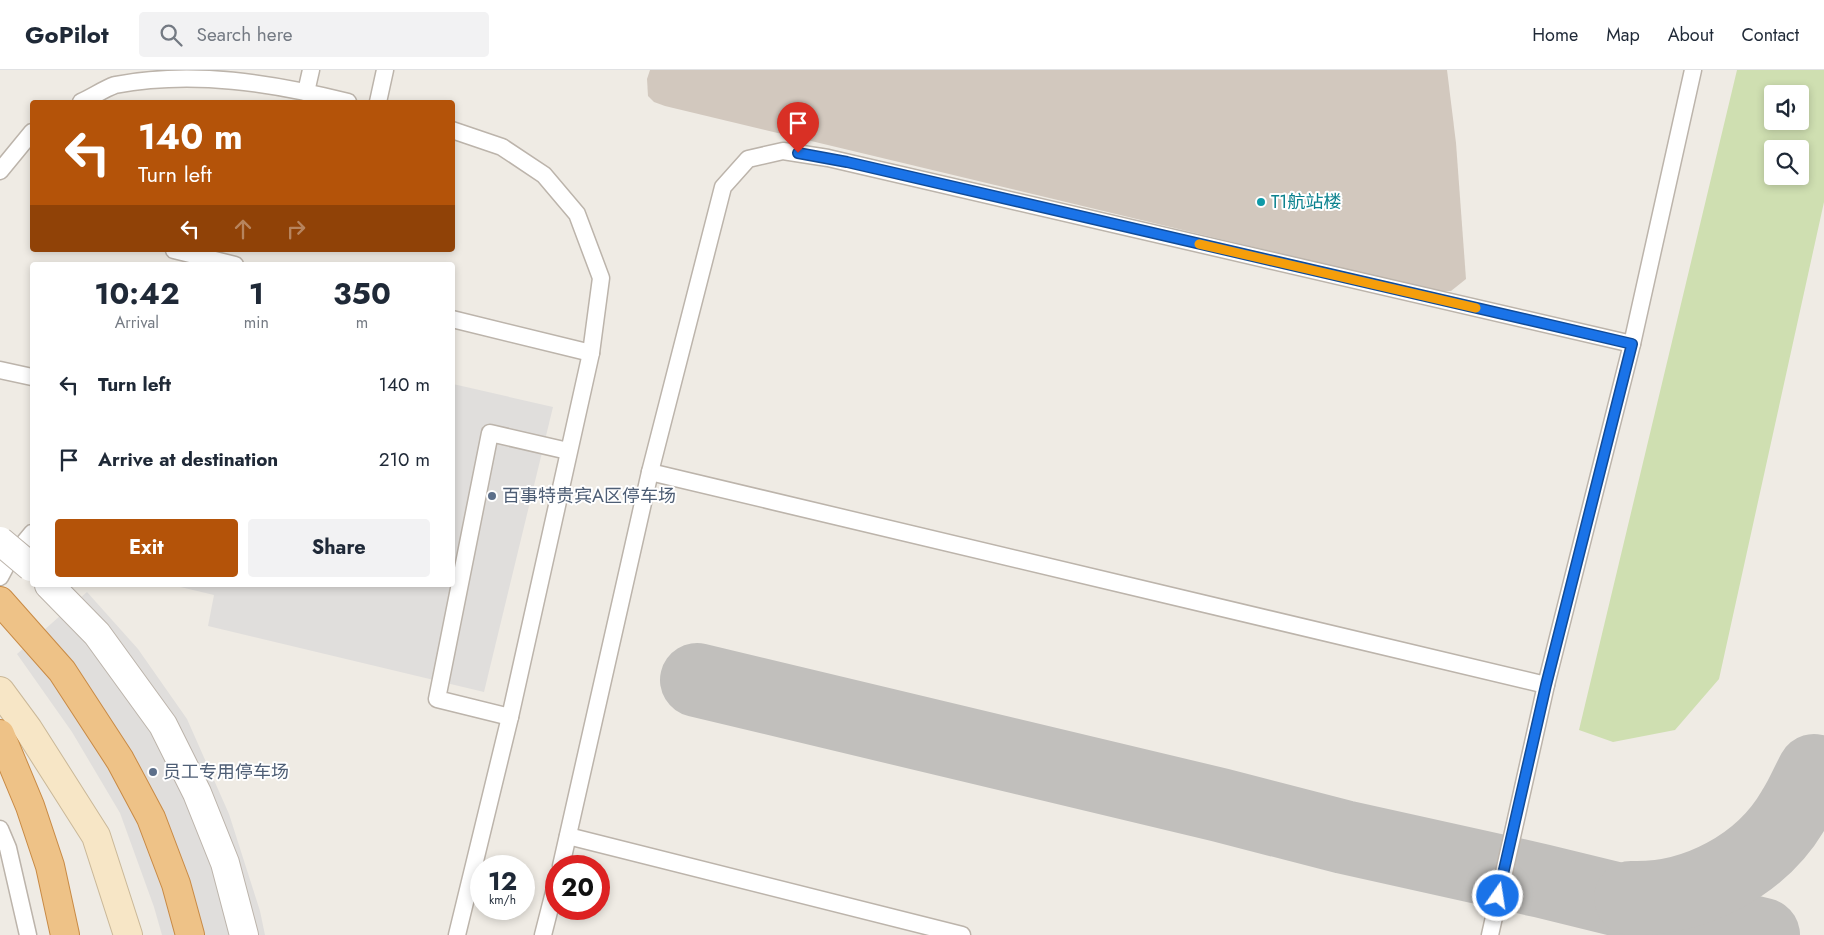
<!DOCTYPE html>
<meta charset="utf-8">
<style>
:root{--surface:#fff;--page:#f2f2f3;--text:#1f2937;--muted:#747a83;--line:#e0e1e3;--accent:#b45309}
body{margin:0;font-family:Jost,"Noto Sans SC",sans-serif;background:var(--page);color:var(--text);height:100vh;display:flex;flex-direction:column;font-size:19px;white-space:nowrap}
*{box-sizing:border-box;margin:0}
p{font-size:16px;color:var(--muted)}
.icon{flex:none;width:28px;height:28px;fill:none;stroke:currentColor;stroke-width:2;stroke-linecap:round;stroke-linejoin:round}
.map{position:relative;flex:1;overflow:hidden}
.details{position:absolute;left:30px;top:192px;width:425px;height:325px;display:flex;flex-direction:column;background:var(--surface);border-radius:5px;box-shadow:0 2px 8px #0003}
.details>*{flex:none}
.guide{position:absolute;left:30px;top:30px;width:425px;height:152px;border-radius:5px;box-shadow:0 2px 8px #0003;background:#b45309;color:#fff;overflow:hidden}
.buttons{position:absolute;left:1764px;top:15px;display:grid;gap:10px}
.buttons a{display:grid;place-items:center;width:45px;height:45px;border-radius:5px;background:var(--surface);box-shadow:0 2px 8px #0003;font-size:25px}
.speed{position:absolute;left:470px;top:785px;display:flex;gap:10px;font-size:25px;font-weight:700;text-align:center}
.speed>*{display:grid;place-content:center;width:65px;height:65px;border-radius:50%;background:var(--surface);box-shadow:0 2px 8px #0003;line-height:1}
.speed small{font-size:12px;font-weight:400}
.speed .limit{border:8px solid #d22;background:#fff;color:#111}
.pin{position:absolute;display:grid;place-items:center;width:42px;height:42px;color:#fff;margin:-51px -21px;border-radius:50% 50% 50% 0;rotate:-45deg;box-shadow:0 0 5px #0007}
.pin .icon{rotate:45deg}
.me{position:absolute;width:55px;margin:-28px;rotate:13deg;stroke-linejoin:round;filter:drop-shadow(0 0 4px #0008)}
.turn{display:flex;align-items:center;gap:18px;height:105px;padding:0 25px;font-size:22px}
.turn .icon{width:65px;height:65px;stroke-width:2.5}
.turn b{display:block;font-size:35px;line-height:42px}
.lanes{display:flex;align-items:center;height:48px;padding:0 25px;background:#0003;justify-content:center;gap:25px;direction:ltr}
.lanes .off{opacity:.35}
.eta{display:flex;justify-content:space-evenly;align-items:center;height:85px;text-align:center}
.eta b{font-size:30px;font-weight:700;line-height:35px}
.primary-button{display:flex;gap:10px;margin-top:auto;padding:10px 25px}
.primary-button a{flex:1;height:58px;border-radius:5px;background:var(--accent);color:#fff;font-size:20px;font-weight:700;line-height:58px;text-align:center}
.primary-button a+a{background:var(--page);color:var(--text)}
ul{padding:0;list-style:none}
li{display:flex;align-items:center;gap:15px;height:75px;padding:0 25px}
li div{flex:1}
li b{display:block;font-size:19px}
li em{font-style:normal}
header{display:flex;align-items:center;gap:30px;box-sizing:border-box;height:70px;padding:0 25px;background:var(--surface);border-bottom:1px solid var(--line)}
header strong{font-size:24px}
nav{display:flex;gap:28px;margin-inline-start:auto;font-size:18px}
.search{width:350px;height:45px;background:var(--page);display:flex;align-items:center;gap:12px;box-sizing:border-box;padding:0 18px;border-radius:5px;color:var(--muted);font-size:19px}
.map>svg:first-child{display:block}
.green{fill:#cfdfb1;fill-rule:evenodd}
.parking{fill:#e0dedc}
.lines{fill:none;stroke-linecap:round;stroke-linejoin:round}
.taxiway{stroke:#c1bfbc;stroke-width:74}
.building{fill:#d2c8be}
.service-casing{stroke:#bcb4ab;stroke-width:19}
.minor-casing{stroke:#bcb4ab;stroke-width:30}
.secondary-casing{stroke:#cab898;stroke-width:30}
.trunk-casing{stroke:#c88a45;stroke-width:30}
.service{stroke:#fff;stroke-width:16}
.minor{stroke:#fff;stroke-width:28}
.secondary{stroke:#f7e6c6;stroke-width:28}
.trunk{stroke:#eec287;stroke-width:28}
.minor-bridge-casing{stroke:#bcb4ab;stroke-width:30;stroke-linecap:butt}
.minor-bridge{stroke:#fff;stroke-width:28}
.route-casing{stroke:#114b97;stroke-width:12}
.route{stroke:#1a73e8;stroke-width:9}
.slow{stroke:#f59e0b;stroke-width:9}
.culture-dot{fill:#0f9aa8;stroke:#fff;stroke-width:2}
.service-dot{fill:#5c6f8a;stroke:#fff;stroke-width:2}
.labels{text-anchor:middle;stroke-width:4;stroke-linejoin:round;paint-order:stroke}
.culture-label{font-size:18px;fill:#0d838f;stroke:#fff;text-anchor:start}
.service-label{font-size:18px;fill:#4e5e75;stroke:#fff;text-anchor:start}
</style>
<header>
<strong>GoPilot</strong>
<div class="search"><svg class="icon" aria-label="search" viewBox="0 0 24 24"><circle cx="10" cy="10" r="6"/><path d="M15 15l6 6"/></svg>Search here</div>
<nav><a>Home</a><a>Map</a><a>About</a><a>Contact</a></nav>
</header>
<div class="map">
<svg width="1824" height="865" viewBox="0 0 1824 865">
<rect width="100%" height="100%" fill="#efebe4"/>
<path class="green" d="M1737,0H1824V132L1719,609L1675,660L1613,672L1579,660ZM1772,24H1800V51H1772ZM1772,79H1800V106H1772Z"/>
<g class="parking">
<path d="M453,314L553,337L484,622L208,556L214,525L172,515H452Z"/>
<path d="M87,522L138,579L187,649L229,744L260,841L265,865H162L154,837L120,743L72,662L17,584Z"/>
</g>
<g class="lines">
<g class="taxiway">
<path d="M697,610L1220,735L1344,767L1542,811L1763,865"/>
<path d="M1631,828C1695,830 1762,795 1794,739C1802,727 1807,714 1814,701"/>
</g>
</g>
<path class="building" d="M650,0H1447L1456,73L1466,209L1451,221H1437L665,36L654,32L648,26L647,9Z"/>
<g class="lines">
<defs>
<g id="service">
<path d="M306,22L311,0"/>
<path d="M81,32C92,27 104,19 115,15C193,0 273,13 348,32"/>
<path d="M378,32L385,0"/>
<path d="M452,60L502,77L544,105L577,144L601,208L591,283L510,647L457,865"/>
<path d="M0,101L32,62"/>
<path d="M174,180L235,195"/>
<path d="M452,249L591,283"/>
<path d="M0,300L32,307"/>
<path d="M650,402L1546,615"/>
<path d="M0,507L8,492L32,463"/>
<path d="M510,647L437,629L490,363L568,381"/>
<path d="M0,759L8,778L28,865"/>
<path d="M568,766L962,865"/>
<path d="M561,796L650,402L723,117L748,89L783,81L828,88L1632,274"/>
<path d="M543,865L556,814"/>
<path d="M1490,865L1546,615L1632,274L1693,0"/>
</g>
<path id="minor" d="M49,515L97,564L163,655L197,723L225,793L244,865"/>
<path id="secondary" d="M0,621L28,659L96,766L128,865"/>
<g id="trunk">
<path d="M0,531L62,601L120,690L151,748L176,814L190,865"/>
<path d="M0,664L30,736L50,796L65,865"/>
</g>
</defs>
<use href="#service" class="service-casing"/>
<use href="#minor" class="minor-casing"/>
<use href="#secondary" class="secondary-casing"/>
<use href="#trunk" class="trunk-casing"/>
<use href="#service" class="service"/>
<use href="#minor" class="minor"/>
<use href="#secondary" class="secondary"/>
<use href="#trunk" class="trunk"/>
<defs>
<path id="minor-bridge" d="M0,471L31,497"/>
</defs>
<use href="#minor-bridge" class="minor-bridge-casing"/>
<use href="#minor-bridge" class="minor-bridge"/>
</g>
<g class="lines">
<defs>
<path id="route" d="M798,83L847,92L1632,274L1546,615L1498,826"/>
</defs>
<use href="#route" class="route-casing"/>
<use href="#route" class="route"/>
<path class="slow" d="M1199,174L1476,238"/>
</g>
<circle class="culture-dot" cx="1261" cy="132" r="5"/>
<g class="service-dot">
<circle cx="492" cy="426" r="5"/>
<circle cx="153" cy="702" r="5"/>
</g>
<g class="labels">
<g class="culture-label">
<text x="1271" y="138">T1航站楼</text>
</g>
<g class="service-label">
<text x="502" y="432">百事特贵宾A区停车场</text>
<text x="163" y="708">员工专用停车场</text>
</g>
</g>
</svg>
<div class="buttons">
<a><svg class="icon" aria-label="sound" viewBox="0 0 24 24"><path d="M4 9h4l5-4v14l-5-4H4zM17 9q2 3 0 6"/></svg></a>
<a><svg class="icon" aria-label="search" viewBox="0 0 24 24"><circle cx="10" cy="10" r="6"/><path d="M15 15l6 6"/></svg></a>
</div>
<div class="speed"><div>12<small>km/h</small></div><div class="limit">20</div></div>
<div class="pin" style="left:798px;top:83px;background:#d93025"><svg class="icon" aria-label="arrive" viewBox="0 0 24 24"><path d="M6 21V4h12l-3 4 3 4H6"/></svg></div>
<svg class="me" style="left:1498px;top:826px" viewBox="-20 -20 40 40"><circle r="17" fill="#1a73e8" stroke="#fff" stroke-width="3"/><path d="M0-11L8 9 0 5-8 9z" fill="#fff"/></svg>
<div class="guide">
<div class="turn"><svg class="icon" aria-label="left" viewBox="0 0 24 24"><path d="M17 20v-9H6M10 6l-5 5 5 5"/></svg><div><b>140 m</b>Turn left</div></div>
<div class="lanes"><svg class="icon" aria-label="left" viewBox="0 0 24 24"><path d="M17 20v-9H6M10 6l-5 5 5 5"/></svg><svg class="icon off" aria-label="ahead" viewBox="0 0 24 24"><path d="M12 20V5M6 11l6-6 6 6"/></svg><svg class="icon off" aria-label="right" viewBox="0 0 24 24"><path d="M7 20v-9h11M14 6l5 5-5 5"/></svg></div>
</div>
<section class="details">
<div class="eta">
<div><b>10:42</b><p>Arrival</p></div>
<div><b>1</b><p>min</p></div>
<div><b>350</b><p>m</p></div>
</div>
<ul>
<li><svg class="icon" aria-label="left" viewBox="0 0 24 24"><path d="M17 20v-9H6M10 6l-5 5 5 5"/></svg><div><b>Turn left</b></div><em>140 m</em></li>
<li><svg class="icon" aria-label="arrive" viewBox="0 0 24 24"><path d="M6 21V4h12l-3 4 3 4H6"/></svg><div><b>Arrive at destination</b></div><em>210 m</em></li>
</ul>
<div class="primary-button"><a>Exit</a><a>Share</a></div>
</section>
</div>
